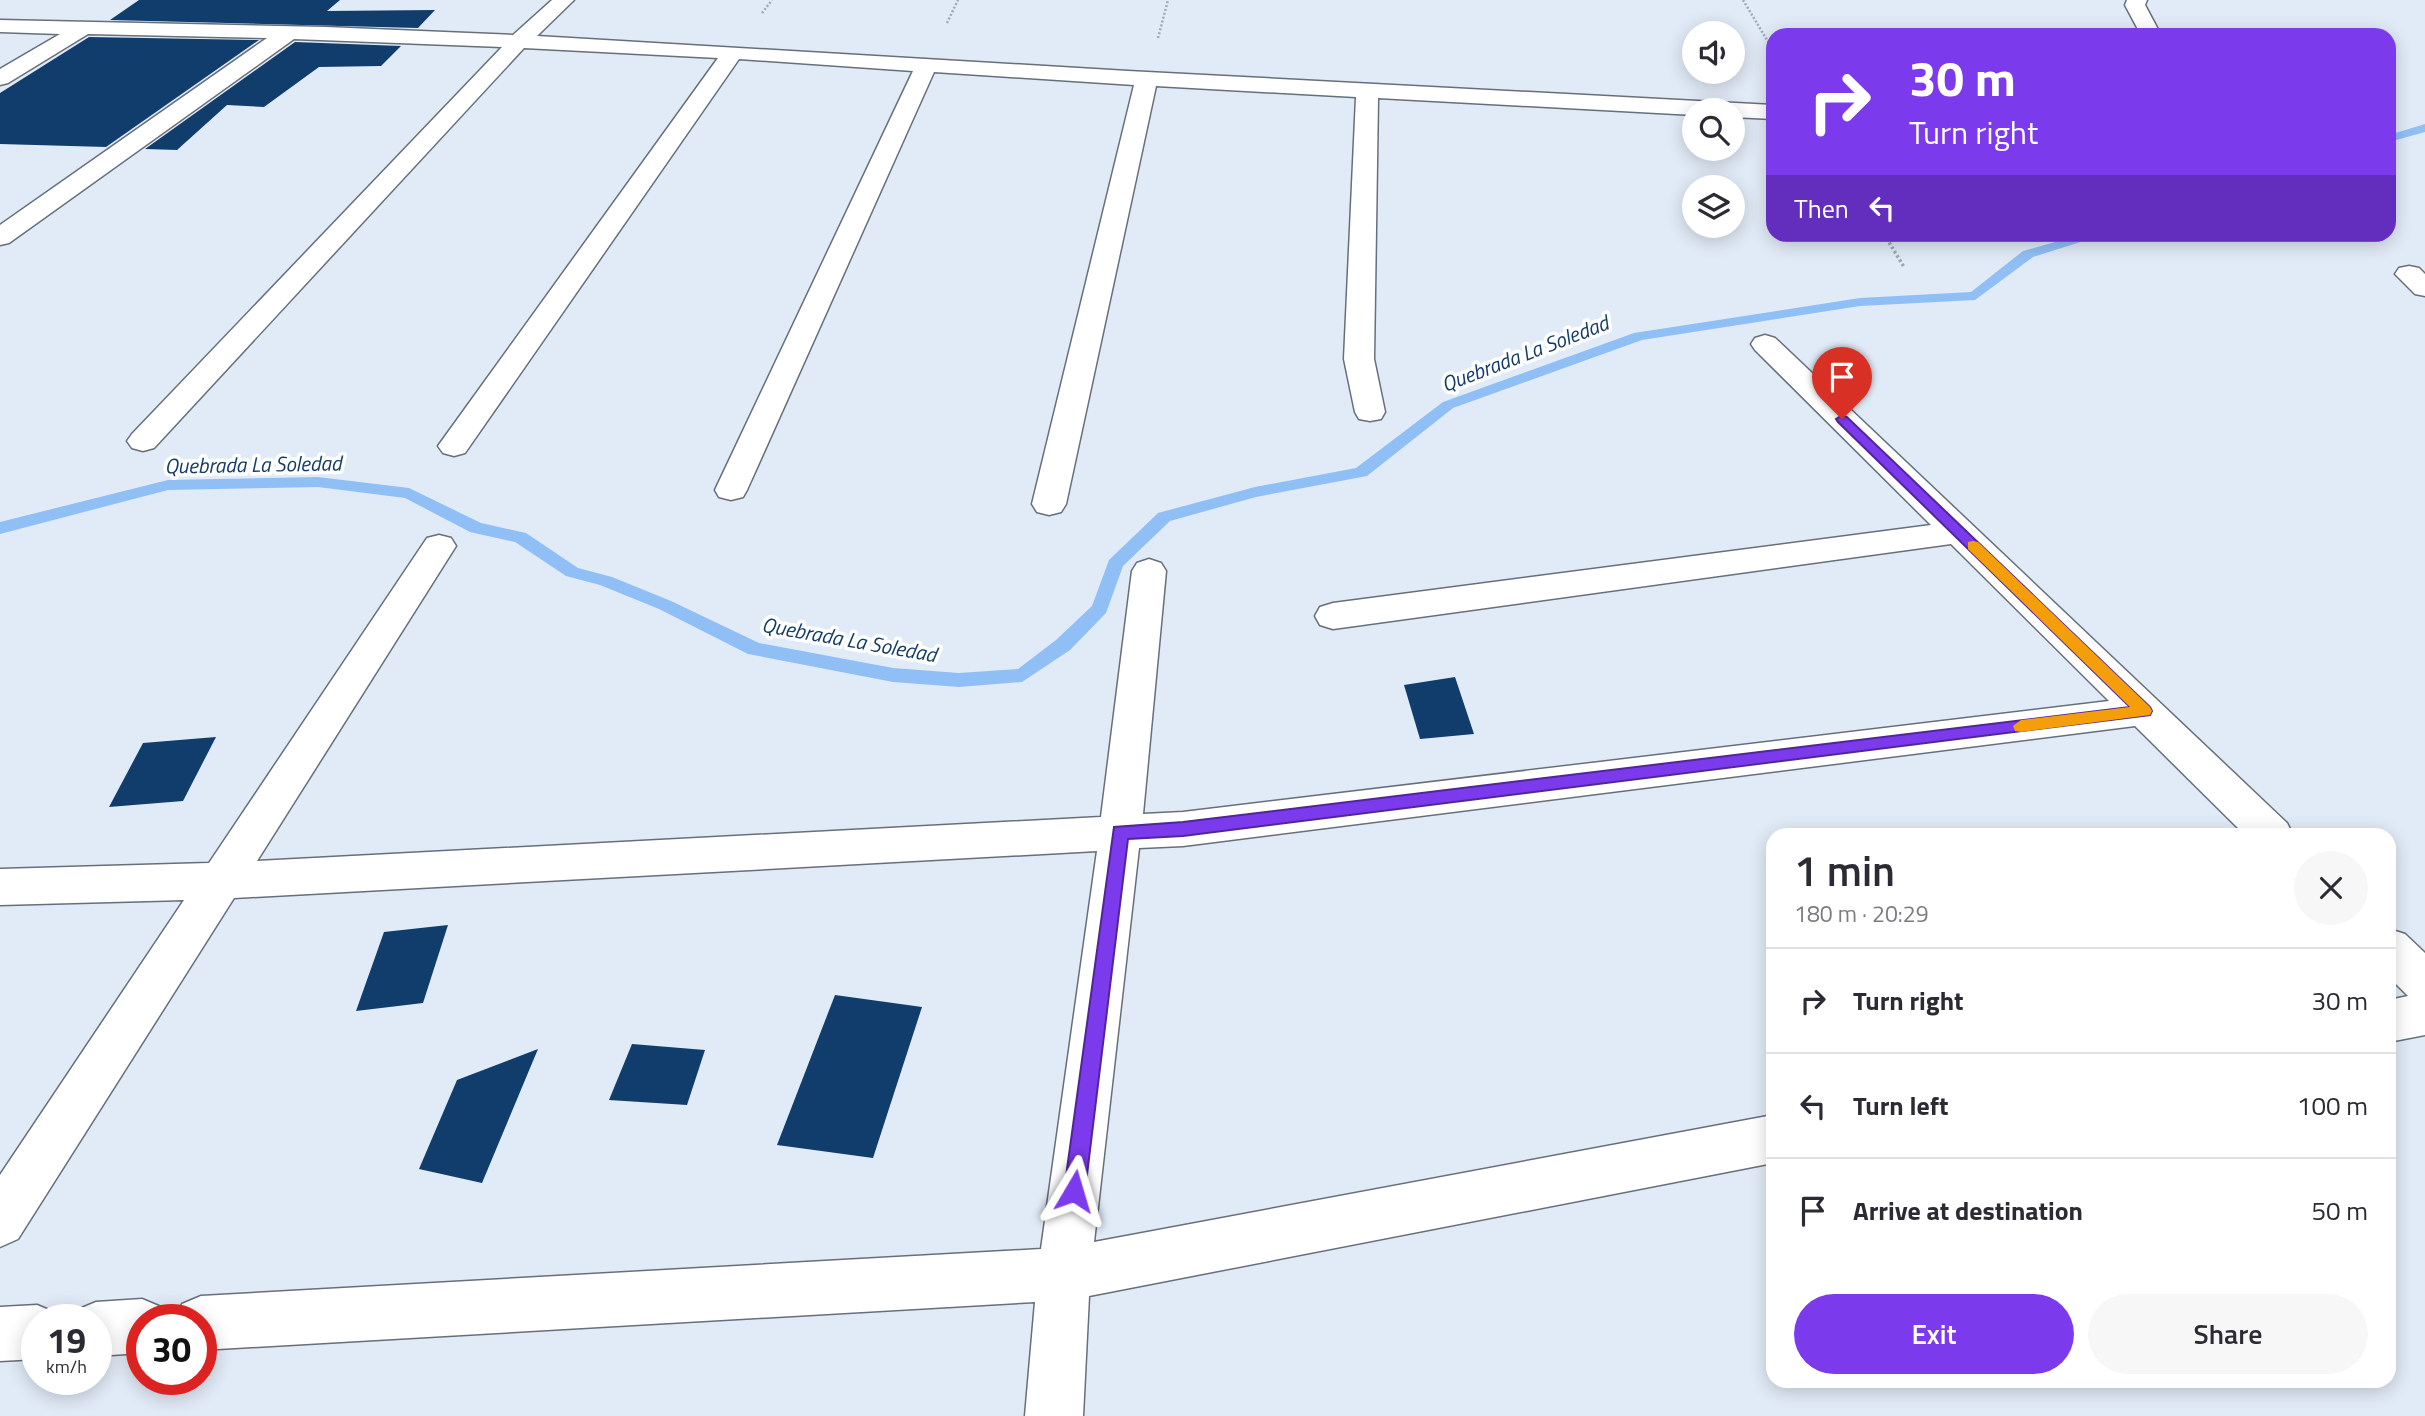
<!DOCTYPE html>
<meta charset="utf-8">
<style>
:root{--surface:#fff;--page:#f7f7f7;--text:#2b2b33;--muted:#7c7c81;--line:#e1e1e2;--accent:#7c3aed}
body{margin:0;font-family:"Titillium Web",sans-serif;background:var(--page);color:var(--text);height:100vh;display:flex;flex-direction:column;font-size:26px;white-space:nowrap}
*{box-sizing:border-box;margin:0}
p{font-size:23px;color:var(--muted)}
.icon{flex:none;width:38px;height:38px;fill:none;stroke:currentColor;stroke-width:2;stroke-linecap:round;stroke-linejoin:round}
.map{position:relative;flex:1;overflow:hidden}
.drawer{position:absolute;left:1766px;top:828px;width:630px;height:560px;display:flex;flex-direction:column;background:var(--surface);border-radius:21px;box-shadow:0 4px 18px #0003}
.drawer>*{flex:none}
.guide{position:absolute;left:1766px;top:28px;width:630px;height:214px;border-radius:21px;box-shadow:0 4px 18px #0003;background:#7c3aed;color:#fff;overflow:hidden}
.fabs{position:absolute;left:1682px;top:21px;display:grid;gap:14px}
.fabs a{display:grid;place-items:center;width:63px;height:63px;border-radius:50%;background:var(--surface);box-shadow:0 4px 18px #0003;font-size:35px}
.speed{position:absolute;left:21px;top:1304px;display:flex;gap:14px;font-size:35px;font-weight:700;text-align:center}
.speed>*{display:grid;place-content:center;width:91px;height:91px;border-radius:50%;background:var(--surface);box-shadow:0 4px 18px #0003;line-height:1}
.speed small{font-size:18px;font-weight:400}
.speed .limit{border:10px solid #d22;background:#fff;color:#111}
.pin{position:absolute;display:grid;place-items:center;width:60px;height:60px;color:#fff;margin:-72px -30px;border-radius:50% 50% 50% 0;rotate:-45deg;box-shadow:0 0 7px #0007}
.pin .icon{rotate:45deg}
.me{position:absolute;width:77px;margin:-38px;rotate:7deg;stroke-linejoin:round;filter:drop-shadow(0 0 5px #0008)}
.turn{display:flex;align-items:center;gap:24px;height:147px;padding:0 28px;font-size:32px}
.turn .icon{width:91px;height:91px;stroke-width:2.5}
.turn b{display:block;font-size:49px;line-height:60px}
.then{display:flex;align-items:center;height:66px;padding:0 28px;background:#0003;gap:14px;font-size:26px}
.round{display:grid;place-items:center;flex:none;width:74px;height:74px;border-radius:37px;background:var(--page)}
.summary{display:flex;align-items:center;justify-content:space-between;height:119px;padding:0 28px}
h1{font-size:42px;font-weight:600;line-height:52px}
.button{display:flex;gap:14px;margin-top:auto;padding:14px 28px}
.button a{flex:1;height:80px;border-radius:42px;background:var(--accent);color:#fff;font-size:28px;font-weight:600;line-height:80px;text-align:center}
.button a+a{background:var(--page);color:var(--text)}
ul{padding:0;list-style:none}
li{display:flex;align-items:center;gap:21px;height:105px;padding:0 28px;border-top:2px solid var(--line)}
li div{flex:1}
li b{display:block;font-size:26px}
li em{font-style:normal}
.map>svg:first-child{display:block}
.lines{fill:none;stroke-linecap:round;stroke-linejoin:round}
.stream{fill:#90bff6;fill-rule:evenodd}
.building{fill:#103d6b}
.street-casing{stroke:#666f7a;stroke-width:3}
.path-far1{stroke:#9fa7b0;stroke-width:2.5;stroke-dasharray:2 2;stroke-linecap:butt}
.path{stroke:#9fa7b0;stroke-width:3.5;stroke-dasharray:2.5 2.5;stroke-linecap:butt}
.street{fill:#fff;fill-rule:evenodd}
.route{fill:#7c3aed;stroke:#51269a;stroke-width:2}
.slow{fill:#f59e0b}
.labels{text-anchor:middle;stroke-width:7;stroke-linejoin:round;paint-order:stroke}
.water-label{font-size:21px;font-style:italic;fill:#123c67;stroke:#fff}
</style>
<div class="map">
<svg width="2425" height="1416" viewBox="0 0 2425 1416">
<rect width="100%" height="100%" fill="#e1ebf7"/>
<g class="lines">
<g class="stream">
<path d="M2425,124V132L2389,142V135Z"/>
<path d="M2084,234H2106L2033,257L1975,300L1860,306L1642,340L1453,408L1367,476L1256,497L1170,521L1123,566L1106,613L1070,650L1022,682L959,687L893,682L748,654L659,609L600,585L566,576L515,542L470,532L405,498L318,487L168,490L0,534V522L168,480L318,477L409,488L481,523L526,533L578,568L612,577L671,601L759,643L893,668L959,673L1018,669L1056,640L1092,606L1109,560L1158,513L1255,487L1356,468L1443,402L1634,333L1860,298L1971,292L2023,251Z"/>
</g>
</g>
<g class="building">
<path d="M139,0H340L327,11L435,10L418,28L110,20Z"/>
<path d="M89,37L259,40L106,147L0,144V93Z"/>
<path d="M295,42L401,46L381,66L319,67L264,107L227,105L177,150L145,149Z"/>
<path d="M1455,677L1474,734L1420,739L1404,685Z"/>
<path d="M216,737L183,801L109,807L143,743Z"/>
<path d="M448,925L423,1003L356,1011L384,932Z"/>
<path d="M835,995L922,1007L873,1158L777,1145Z"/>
<path d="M632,1044L705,1050L687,1105L609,1100Z"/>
<path d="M538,1049L482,1183L419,1169L457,1080Z"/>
</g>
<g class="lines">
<defs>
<g id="street">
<path d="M552,0H574L537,36L1128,71L1773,105V119L1732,117V110H1694V115L1378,98L1374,359L1385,412L1381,419L1370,421L1359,419L1355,412L1344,359L1356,97L1156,86L1066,504L1061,512L1049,515L1037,512L1032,504L1134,85L934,72L747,490L743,497L731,500L719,497L715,490L913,71L739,59L465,453L454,456L443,453L438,446L718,58L524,48L154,448L143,451L132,448L127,441L132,434L502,47L294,39L9,243L0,245V225L267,38L88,34L8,83L0,85V69L60,34L0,32V20L325,27L513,35Z"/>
<path d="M2127,0H2147L2145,5L2161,35H2141L2125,5Z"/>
<path d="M2409,266L2419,268L2425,274V296L2415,294L2395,274L2399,268Z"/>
<path d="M1765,335L1775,338L2287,823L2293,835H2245L2135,726L1183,846L1139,848L1094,1242L1773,1115V1163L1089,1296L1083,1416H1025L1035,1302L201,1350V1320H175L182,1304L201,1296L1041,1249L1097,851L234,898L18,1239L0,1247V1175L184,900L0,905V869L209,863L427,538L439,535L451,538L456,546L257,861L1101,817L1132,571L1137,563L1149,559L1161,563L1166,571L1143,814L1183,812L2109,701L1951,544L1333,629L1320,625L1315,616L1320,607L1333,603L1931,525L1755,350L1751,344L1755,338Z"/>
<path d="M2389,929L2405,934L2425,953V1035L2389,1042V1000L2408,996L2389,977Z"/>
<path d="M142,1299L161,1307L167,1320H142V1353L96,1356V1320H73L77,1310L96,1302Z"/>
<path d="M37,1305L56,1313L59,1320H37V1359L0,1361V1307Z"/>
</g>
</defs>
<use href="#street" class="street-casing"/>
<g class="path-far1">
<path d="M1743,0L1773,50"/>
<path d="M762,13L772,0"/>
<path d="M947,23L958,0"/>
<path d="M1158,38L1168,0"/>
</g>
<path class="path" d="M1884,234L1904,267"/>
<use href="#street" class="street"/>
</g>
<path class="route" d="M1842,415L1847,417L2150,707L2152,711L2150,715L1183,836L1128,839L1085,1191L1082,1199L1074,1202L1067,1199L1064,1191L1114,827L1183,822L2130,707L1838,422L1836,419Z"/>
<path class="slow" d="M1973,541L1978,542L2150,707L2152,711L2150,715L2021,732L2015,731L2013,726L2021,720L2130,707L1968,549V542Z"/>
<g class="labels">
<g class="water-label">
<text transform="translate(1525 354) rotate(-21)" y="7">Quebrada La Soledad</text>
<text transform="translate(253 465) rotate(-1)" y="7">Quebrada La Soledad</text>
<text transform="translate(849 640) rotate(10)" y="7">Quebrada La Soledad</text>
</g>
</g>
</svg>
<div class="fabs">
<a><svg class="icon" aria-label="sound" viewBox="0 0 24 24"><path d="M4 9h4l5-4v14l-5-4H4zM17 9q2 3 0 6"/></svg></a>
<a><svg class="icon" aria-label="search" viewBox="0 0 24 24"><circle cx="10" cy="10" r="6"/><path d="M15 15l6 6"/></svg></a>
<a><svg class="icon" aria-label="layers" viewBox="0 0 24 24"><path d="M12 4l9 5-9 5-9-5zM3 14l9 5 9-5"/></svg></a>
</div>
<div class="speed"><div>19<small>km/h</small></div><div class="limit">30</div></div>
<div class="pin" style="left:1842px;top:419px;background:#d93025"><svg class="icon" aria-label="arrive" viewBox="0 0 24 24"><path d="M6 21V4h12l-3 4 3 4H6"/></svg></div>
<svg class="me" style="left:1074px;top:1191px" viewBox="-20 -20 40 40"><path d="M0-17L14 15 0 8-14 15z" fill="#7c3aed" stroke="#fff" stroke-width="4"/></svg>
<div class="guide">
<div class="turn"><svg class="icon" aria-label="right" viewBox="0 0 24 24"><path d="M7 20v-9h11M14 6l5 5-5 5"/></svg><div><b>30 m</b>Turn right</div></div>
<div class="then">Then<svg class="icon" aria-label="left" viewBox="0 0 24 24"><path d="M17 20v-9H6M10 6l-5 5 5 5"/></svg></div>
</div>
<section class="drawer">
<div class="summary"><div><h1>1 min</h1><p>180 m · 20:29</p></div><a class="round"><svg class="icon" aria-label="close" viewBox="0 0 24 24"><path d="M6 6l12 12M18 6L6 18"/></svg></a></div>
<ul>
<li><svg class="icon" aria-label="right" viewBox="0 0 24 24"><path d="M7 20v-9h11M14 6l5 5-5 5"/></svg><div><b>Turn right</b></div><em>30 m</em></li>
<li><svg class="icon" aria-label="left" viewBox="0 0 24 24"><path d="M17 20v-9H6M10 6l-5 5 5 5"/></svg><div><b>Turn left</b></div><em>100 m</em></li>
<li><svg class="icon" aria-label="arrive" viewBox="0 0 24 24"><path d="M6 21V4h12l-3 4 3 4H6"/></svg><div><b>Arrive at destination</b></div><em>50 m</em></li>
</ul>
<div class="button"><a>Exit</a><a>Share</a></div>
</section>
</div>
